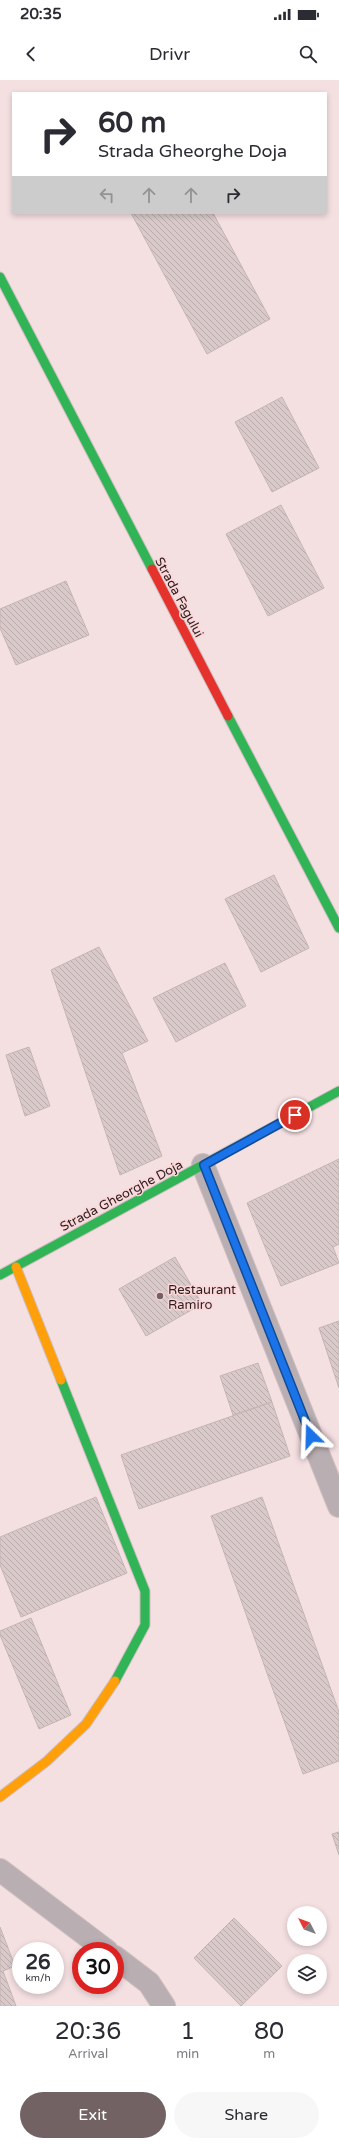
<!DOCTYPE html>
<style>
:root{--surface:#fff;--page:#f7f7f7;--text:#2b2b33;--muted:#7c7c81;--accent:#726264}
body{margin:0;font-family:"Varela Round",sans-serif;background:var(--page);color:var(--text);height:100vh;display:flex;flex-direction:column;font-size:15px;white-space:nowrap}
*{box-sizing:border-box;margin:0}
p{font-size:13px;color:var(--muted)}
.icon{flex:none;width:22px;height:22px;fill:none;stroke:currentColor;stroke-width:2;stroke-linecap:round;stroke-linejoin:round}
.map{position:relative;height:1926px;overflow:hidden}
.sheet{display:flex;flex-direction:column;background:var(--surface);flex:1}
.sheet>*{flex:none}
.top-card{position:absolute;left:12px;top:12px;width:315px;height:122px;border-radius:0px;box-shadow:0 2px 6px #0003;background:#fff;color:var(--text);overflow:hidden}
.needle{width:26px;rotate:312deg}
.fabs{position:absolute;left:287px;top:1826px;display:grid;gap:8px}
.fabs a{display:grid;place-items:center;width:40px;height:40px;border-radius:50%;background:var(--surface);box-shadow:0 2px 6px #0003;font-size:20px}
.speed{position:absolute;left:12px;top:1862px;display:flex;gap:8px;font-size:20px;font-weight:700;text-align:center}
.speed>*{display:grid;place-content:center;width:52px;height:52px;border-radius:50%;background:var(--surface);box-shadow:0 2px 6px #0003;line-height:1}
.speed small{font-size:10px;font-weight:400}
.speed .limit{border:6px solid #d22;background:#fff;color:#111}
.pin{position:absolute;display:grid;place-items:center;width:34px;height:34px;color:#fff;margin:-17px;border:2px solid #fff;border-radius:50%;box-shadow:0 1px 4px #0007}
.me{position:absolute;width:44px;margin:-22px;rotate:338deg;stroke-linejoin:round;filter:drop-shadow(0 0 3px #0008)}
.turn{display:flex;align-items:center;gap:14px;height:84px;padding:0 20px;font-size:18px}
.turn .icon{width:52px;height:52px;stroke-width:2.5}
.turn b{display:block;font-size:28px;line-height:34px}
.lanes{display:flex;align-items:center;height:38px;padding:0 20px;background:#0003;justify-content:center;gap:20px;direction:ltr}
.lanes .off{opacity:.35}
.eta{display:flex;justify-content:space-evenly;align-items:center;height:68px;text-align:center}
.eta b{font-size:24px;font-weight:600;line-height:28px}
.primary-button{display:flex;gap:8px;margin-top:auto;padding:8px 20px}
.primary-button a{flex:1;height:46px;border-radius:24px;background:var(--accent);color:#fff;font-size:16px;font-weight:600;line-height:46px;text-align:center}
.primary-button a+a{background:var(--page);color:var(--text)}
.status{display:flex;justify-content:space-between;align-items:center;height:28px;padding:0 20px;background:var(--surface);direction:ltr}
.status svg{height:11px;fill:currentColor}
header{display:flex;justify-content:space-between;align-items:center;height:52px;padding:0 20px;background:var(--surface);font-size:18px;font-weight:600}
.map>svg:first-child{display:block}
.building{fill:url(#building-back-hatch);stroke:#c4b5b3}
.lines{fill:none;stroke-linecap:round;stroke-linejoin:round}
.street-casing{stroke:#cebec0;stroke-width:24}
.fast-casing{stroke:#cebec0;stroke-width:11}
.slow-casing{stroke:#cebec0;stroke-width:11}
.jam-casing{stroke:#cebec0;stroke-width:11}
.street{stroke:#b9aeb2;stroke-width:22}
.fast{stroke:#30b455;stroke-width:9}
.slow{stroke:#ff9f0a;stroke-width:9}
.jam{stroke:#e5322d;stroke-width:9}
.route-casing{stroke:#114b97;stroke-width:10}
.route{stroke:#1a73e8;stroke-width:7}
.poi-dot{fill:#726264;stroke:#fcd7d9;stroke-width:1.5}
.labels{text-anchor:middle;stroke-width:3;stroke-linejoin:round;paint-order:stroke}
.street-label{font-size:13px;fill:#2c1f20;stroke:#fcd7d9}
.poi-label{font-size:13px;fill:#2c1f20;stroke:#fcd7d9;text-anchor:start}
</style>
<div class="status"><b>20:35</b><svg viewBox="0 0 49 12"><path d="M0 12V9h3v3zM5 12V6h3v6zM10 12V3h3v9zM15 12V0h3v12zM26 1h20v11H26zM47 4h2v5h-2z"/></svg></div>
<header><svg class="icon" aria-label="back" viewBox="0 0 24 24"><path d="M15 5l-7 7 7 7"/></svg>Drivr<svg class="icon" aria-label="search" viewBox="0 0 24 24"><circle cx="10" cy="10" r="6"/><path d="M15 15l6 6"/></svg></header>
<div class="map">
<svg width="339" height="1926" viewBox="0 0 339 1926">
<defs>
<pattern id="building-back-hatch" width="6" height="6" patternUnits="userSpaceOnUse"><rect width="6" height="6" fill="#d9c9c8"/><path d="M-1 5l2 2M0 0l6 6M5-1l2 2" fill="none" stroke="#baacac"/></pattern>
</defs>
<rect width="100%" height="100%" fill="#f4dfe1"/>
<g class="building">
<path d="M131,133H213L270,239L207,274Z"/>
<path d="M282,317L319,388L272,412L235,342Z"/>
<path d="M281,425L324,508L268,536L226,454Z"/>
<path d="M66,501L89,555L16,585L0,548V529Z"/>
<path d="M274,795L309,868L261,892L225,819Z"/>
<path d="M99,867L148,961L122,973L162,1076L120,1095L51,890Z"/>
<path d="M225,883L246,926L176,962L153,918Z"/>
<path d="M29,967L50,1026L25,1036L6,975Z"/>
<path d="M339,1079V1164L333,1167L339,1183L281,1206L247,1123Z"/>
<path d="M175,1177L202,1224L146,1256L119,1209Z"/>
<path d="M339,1241V1308L319,1248Z"/>
<path d="M258,1283L272,1322L233,1335L220,1296Z"/>
<path d="M272,1322L290,1376L139,1429L121,1375Z"/>
<path d="M96,1417L127,1493L21,1537L0,1485V1457Z"/>
<path d="M262,1417L339,1632V1681L303,1694L211,1436Z"/>
<path d="M31,1538L71,1635L39,1649L0,1555V1551Z"/>
<path d="M339,1752V1775L332,1754Z"/>
<path d="M234,1838L282,1886L241,1926L194,1878Z"/>
<path d="M0,1847L15,1886L3,1891L16,1926H0Z"/>
</g>
<g class="lines">
<defs>
<g id="street">
<path d="M203,1085L339,1426"/>
<path d="M0,1790L107,1871"/>
<path d="M115,1877L149,1903L164,1926"/>
</g>
<g id="fast">
<path d="M0,197L152,489"/>
<path d="M228,636L339,848"/>
<path d="M0,1195L339,1011"/>
<path d="M61,1300L145,1511V1545L115,1601"/>
</g>
<g id="slow">
<path d="M16,1187L61,1300"/>
<path d="M0,1717L47,1681L86,1644L115,1601"/>
</g>
<path id="jam" d="M152,489L228,636"/>
</defs>
<use href="#street" class="street-casing"/>
<use href="#fast" class="fast-casing"/>
<use href="#slow" class="slow-casing"/>
<use href="#jam" class="jam-casing"/>
<use href="#street" class="street"/>
<use href="#fast" class="fast"/>
<use href="#slow" class="slow"/>
<use href="#jam" class="jam"/>
</g>
<g class="lines">
<defs>
<path id="route" d="M295,1035L204,1085L311,1356"/>
</defs>
<use href="#route" class="route-casing"/>
<use href="#route" class="route"/>
</g>
<circle class="poi-dot" cx="160" cy="1216" r="4"/>
<g class="labels">
<g class="street-label">
<text transform="translate(180 517) rotate(62)" y="5">Strada Fagului</text>
<text transform="translate(121 1115) rotate(-28)" y="5">Strada Gheorghe Doja</text>
</g>
<g class="poi-label">
<text x="168" y="1214">Restaurant<tspan x="168" dy="15">Ramiro</tspan></text>
</g>
</g>
</svg>
<div class="fabs">
<a><svg class="needle" viewBox="-14 -14 28 28"><path d="M0-13l5 13h-10z" fill="#e53935"/><path d="M0 13l5-13h-10z" fill="#7c7c81"/></svg></a>
<a><svg class="icon" aria-label="layers" viewBox="0 0 24 24"><path d="M12 4l9 5-9 5-9-5zM3 14l9 5 9-5"/></svg></a>
</div>
<div class="speed"><div>26<small>km/h</small></div><div class="limit">30</div></div>
<div class="pin" style="left:295px;top:1035px;background:#d93025"><svg class="icon" aria-label="arrive" viewBox="0 0 24 24"><path d="M6 21V4h12l-3 4 3 4H6"/></svg></div>
<svg class="me" style="left:311px;top:1356px" viewBox="-20 -20 40 40"><path d="M0-17L14 15 0 8-14 15z" fill="#1a73e8" stroke="#fff" stroke-width="4"/></svg>
<div class="top-card">
<div class="turn"><svg class="icon" aria-label="right" viewBox="0 0 24 24"><path d="M7 20v-9h11M14 6l5 5-5 5"/></svg><div><b>60 m</b>Strada Gheorghe Doja</div></div>
<div class="lanes"><svg class="icon off" aria-label="left" viewBox="0 0 24 24"><path d="M17 20v-9H6M10 6l-5 5 5 5"/></svg><svg class="icon off" aria-label="ahead" viewBox="0 0 24 24"><path d="M12 20V5M6 11l6-6 6 6"/></svg><svg class="icon off" aria-label="ahead" viewBox="0 0 24 24"><path d="M12 20V5M6 11l6-6 6 6"/></svg><svg class="icon" aria-label="right" viewBox="0 0 24 24"><path d="M7 20v-9h11M14 6l5 5-5 5"/></svg></div>
</div>
</div>
<section class="sheet">
<div class="eta">
<div><b>20:36</b><p>Arrival</p></div>
<div><b>1</b><p>min</p></div>
<div><b>80</b><p>m</p></div>
</div>
<div class="primary-button"><a>Exit</a><a>Share</a></div>
</section>
